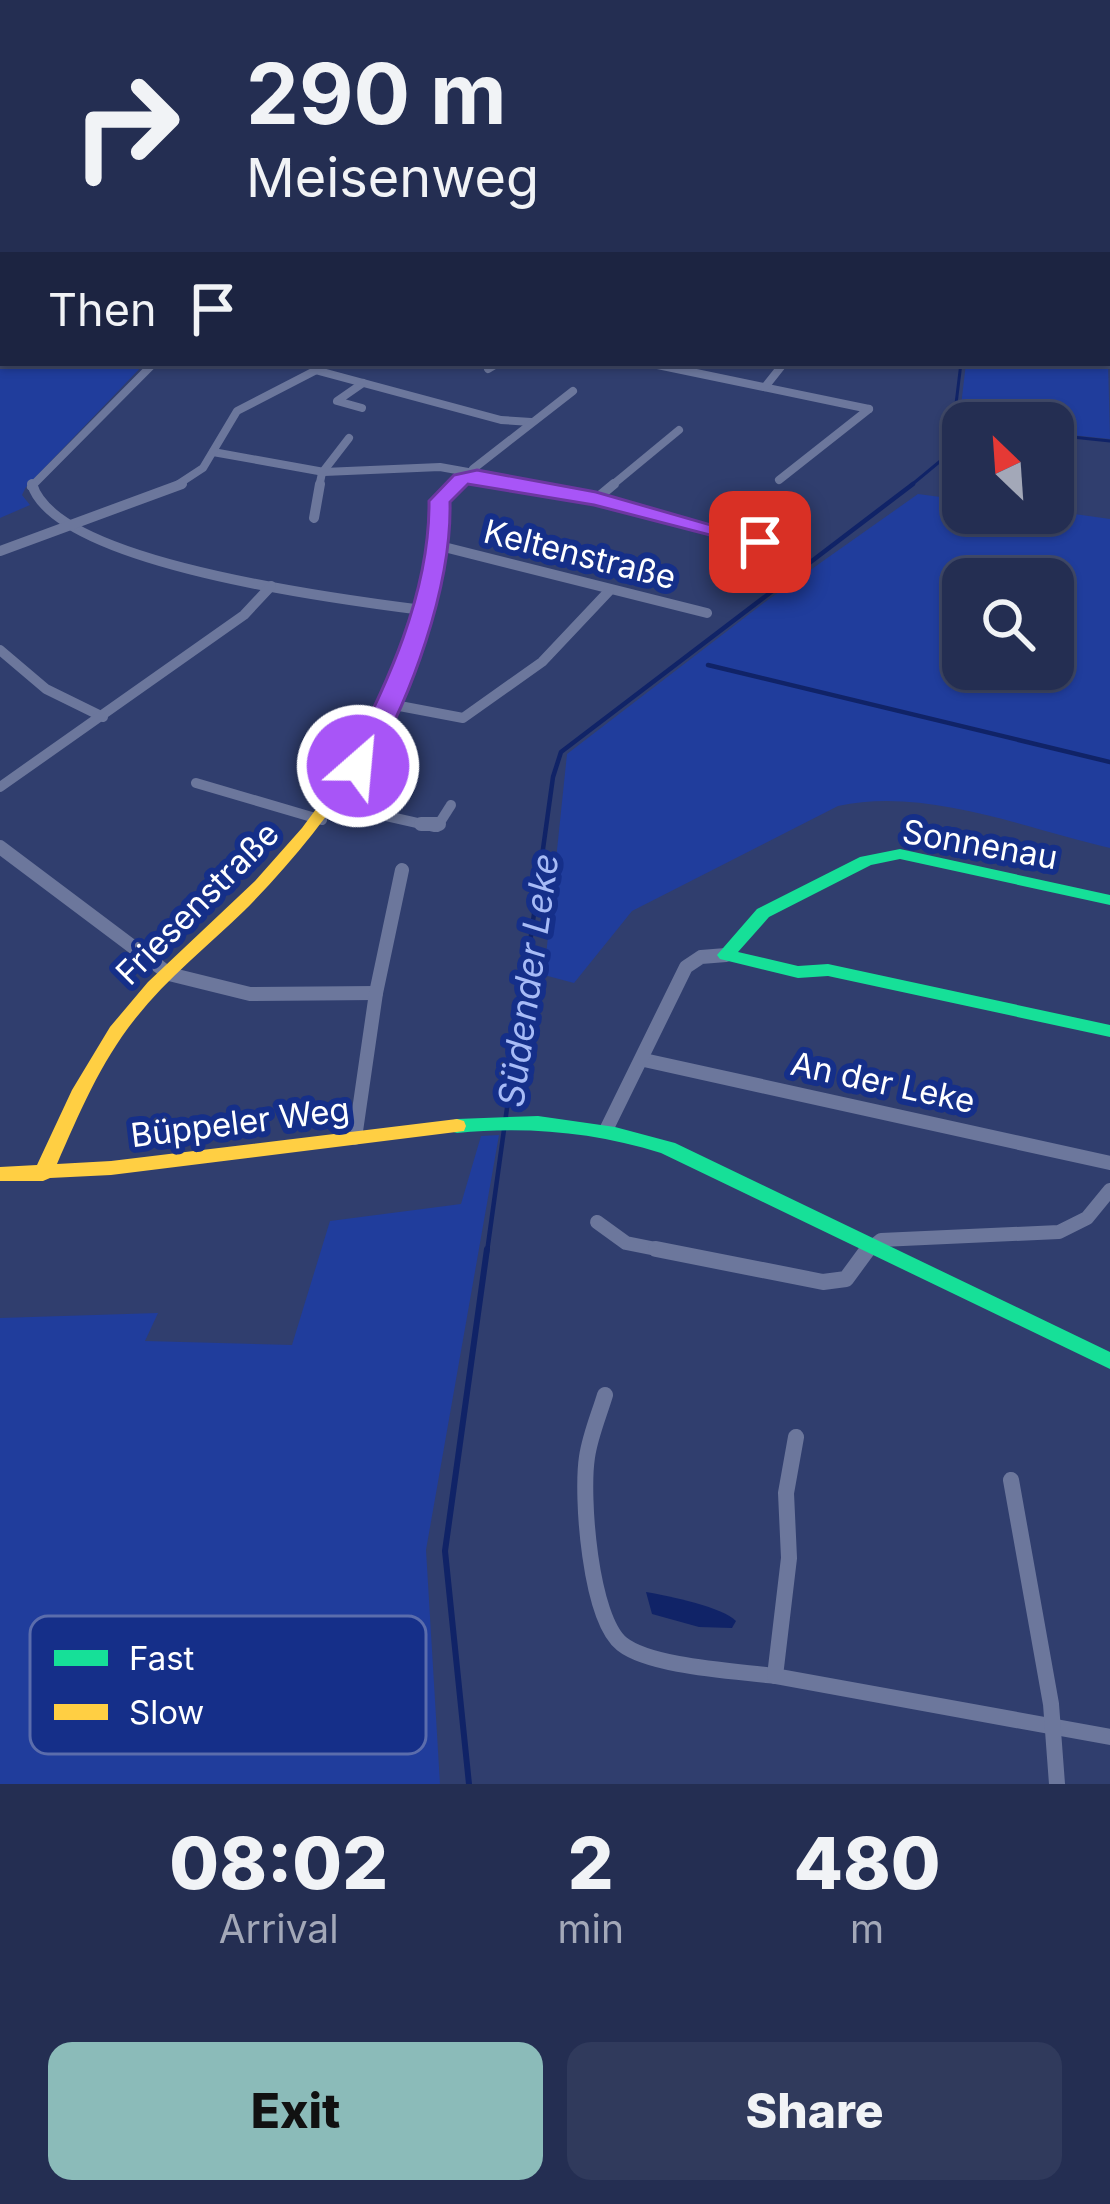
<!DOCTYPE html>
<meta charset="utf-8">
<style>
:root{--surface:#242e52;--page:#303a5c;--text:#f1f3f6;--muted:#a3a8b8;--line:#414a69;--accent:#8bbbb9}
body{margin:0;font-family:Inter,sans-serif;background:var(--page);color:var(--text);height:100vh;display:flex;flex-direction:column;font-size:45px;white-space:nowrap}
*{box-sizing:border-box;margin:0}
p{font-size:39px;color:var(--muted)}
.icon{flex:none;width:66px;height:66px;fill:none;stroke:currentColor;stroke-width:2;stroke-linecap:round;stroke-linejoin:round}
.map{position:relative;height:1784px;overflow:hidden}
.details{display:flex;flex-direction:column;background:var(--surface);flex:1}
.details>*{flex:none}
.hud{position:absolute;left:0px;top:0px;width:1110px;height:366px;box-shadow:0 3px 9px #0004,0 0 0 3px var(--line);background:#242e52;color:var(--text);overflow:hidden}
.needle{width:78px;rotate:335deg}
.controls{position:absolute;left:942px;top:402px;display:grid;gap:24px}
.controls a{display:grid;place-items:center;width:132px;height:132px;border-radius:24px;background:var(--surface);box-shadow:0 3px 9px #0004,0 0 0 3px var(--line);font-size:60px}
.pin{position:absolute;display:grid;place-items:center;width:102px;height:102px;color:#fff;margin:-51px;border-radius:24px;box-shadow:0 6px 18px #0006}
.me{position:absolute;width:132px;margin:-66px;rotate:27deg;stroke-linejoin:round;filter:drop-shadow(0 0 9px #0008)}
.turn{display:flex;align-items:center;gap:42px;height:252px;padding:0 48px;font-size:54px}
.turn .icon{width:156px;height:156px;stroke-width:2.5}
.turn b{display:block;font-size:84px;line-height:102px}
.then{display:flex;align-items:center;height:114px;padding:0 48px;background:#0003;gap:24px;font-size:45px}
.eta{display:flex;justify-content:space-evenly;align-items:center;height:204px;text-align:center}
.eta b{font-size:72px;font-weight:800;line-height:84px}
.primary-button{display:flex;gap:24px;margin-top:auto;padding:24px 48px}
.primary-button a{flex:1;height:138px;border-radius:24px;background:var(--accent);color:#111;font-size:48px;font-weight:800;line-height:138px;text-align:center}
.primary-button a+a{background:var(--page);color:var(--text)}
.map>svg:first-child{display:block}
.green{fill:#203d9c;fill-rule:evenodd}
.water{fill:#102367}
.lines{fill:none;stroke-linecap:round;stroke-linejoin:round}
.stream-far2{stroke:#102367;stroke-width:3}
.stream-far1{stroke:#102367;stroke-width:4.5}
.stream{stroke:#102367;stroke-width:6}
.street-far4{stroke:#6c779c;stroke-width:6}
.street-far3{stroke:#6c779c;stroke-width:8}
.street-far2{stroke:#6c779c;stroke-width:10}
.street-far1{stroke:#6c779c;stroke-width:14}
.street{stroke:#6c779c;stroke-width:16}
.fast{fill:#16e098;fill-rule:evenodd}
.slow{fill:#ffcf43;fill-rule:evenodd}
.route{fill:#a855f7;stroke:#6d37a1;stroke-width:3}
.labels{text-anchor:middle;stroke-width:12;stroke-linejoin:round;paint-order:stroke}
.street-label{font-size:33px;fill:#fff;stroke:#152f89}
.water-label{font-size:36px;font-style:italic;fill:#a7bbf6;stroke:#152f89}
.key{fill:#152f89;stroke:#5b6dac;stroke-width:3}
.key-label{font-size:33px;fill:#fff}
</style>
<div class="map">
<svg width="1110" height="1784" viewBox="0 0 1110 1784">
<rect width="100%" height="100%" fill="#303e6e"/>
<g class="green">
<path d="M0,300L3,363H145L26,487L22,495L30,505L0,518Z"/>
<path d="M1107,322L1110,439L1053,433V423H959L966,363H1107Z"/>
<path d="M918,494L963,500V513L1053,511L1110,519V848C1024,828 926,787 838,806L632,911L574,983L544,975L567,754L765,602ZM963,579H1053V669H963Z"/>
<path d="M499,1135L426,1550L440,1784H0V1318L158,1313L145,1341L292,1345L330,1221L461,1204L481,1136Z"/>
</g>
<path class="water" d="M646,1592C669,1596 723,1607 736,1621L732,1628L699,1627L652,1614Z"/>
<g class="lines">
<g class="stream-far2">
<path d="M1053,435L1110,441"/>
<path d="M909,487L950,453L961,363"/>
</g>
<g class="stream-far1">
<path d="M708,665L1110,762"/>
<path d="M487,1252L553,777L561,752L913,484"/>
</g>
<path class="stream" d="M469,1784L445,1551L487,1249"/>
<g class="street-far4">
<path d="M78,2L92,0"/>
<path d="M600,3L625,0"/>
</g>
<g class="street-far3">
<path d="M648,363L869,409"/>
<path d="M488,369L498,363"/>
<path d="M315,370L501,420L531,422"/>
<path d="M765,387L784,363"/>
<path d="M362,408L337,401L363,383"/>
<path d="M213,452L324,472L440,467L479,474L465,480L457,471"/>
<path d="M473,469L573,391"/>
<path d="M477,476L536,487"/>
<path d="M779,480L869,409"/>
<path d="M31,487L154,363"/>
<path d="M174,487L203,468L237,411L330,363"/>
<path d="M319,487L322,473L349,438"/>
<path d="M610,487L679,430"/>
</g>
<g class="street-far2">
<path d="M32,484C55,564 343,600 422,610"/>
<path d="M520,484L596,499L755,542"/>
<path d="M596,499L614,484"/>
<path d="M314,518L320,484"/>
<path d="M755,542L782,548L767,553Z"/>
<path d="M440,546L707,613"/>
<path d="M0,551L182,484"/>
<path d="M0,650L46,689L103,717"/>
<path d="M389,704L463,718L542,662L609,591"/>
<path d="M196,783L322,820"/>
<path d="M0,787L244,615L271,586"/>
<path d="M333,804L435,827"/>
<path d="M437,827L451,805"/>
</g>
<g class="street-far1">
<path d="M421,824H439"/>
<path d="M0,847L169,974L250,994L376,993"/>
<path d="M644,1060L1110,1163"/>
<path d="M607,1128L686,967L701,957L726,955"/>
<path d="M355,1138L376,993L402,870"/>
<path d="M597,1222L626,1243L671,1252"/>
<path d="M866,1252L881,1240L1059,1232L1087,1218L1110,1190"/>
</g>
<g class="street">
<path d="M656,1249L823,1282L846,1279L868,1249"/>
<path d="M605,1395C599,1415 590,1436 587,1457C581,1496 590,1619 622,1644C651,1667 737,1671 775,1676"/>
<path d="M796,1437L786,1493L789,1558L775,1676L1110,1737"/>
<path d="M1011,1480L1051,1704L1057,1784"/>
</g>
<g class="fast">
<rect x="0" y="90" width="3" height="6"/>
<rect x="1107" y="92" width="3" height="6"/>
<path d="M461,475L467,479L446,502L438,578L405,678L403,681H393L391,678L424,578L434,501L457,476Z"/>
<path d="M900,849L1110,895V905L900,859L871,865L769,917L738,952L798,966L828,964L1110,1025V1037L828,976L798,978L720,959L717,955L757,909L860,857Z"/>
<path d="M538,1116L615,1127L675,1143L1110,1352V1369L661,1153C594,1132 527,1126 457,1133L450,1131L448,1126L450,1121L457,1119Z"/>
</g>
<path class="slow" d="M398,674L405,678C368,767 313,841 245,910C208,946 167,978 135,1019C100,1063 79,1114 57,1164L111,1161L457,1119L464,1121L466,1126L464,1131L111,1175L50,1178L43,1181H0V1167L37,1165L72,1090L110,1027L148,982L255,881L302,828L342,774L376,711L391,678Z"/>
</g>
<path class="route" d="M477,470L596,492L770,542L760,548L594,505L468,484L450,502C452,586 411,700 367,772H349L345,766C387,685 430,593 429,501L454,475Z"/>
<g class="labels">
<g class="street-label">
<text transform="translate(580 554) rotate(14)" y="12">Keltenstraße</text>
<text transform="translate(980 844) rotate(10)" y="12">Sonnenau</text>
<text transform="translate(197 903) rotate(-45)" y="12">Friesenstraße</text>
<text transform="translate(883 1082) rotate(12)" y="12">An der Leke</text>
<text transform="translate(240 1122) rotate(-7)" y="12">Büppeler Weg</text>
</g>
<g class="water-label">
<text transform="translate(528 980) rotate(-82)" y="13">Südender Leke</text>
</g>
</g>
<rect x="30" y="1616" width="396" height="138" rx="18" class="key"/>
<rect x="54" y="1650" width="54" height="16" fill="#16e098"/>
<rect x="54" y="1704" width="54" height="16" fill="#ffcf43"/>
<g class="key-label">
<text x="129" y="1670">Fast</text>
<text x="129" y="1724">Slow</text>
</g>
</svg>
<div class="controls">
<a><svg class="needle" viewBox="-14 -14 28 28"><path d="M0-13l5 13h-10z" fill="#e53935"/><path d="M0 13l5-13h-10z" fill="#a3a8b8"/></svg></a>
<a><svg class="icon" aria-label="search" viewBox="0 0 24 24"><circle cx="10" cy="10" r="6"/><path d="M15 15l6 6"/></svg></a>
</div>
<div class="pin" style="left:760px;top:542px;background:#d93025"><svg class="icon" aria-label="arrive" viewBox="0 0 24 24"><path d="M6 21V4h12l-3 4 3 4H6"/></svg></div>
<svg class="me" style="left:358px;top:766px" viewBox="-20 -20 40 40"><circle r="17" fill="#a855f7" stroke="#fff" stroke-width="3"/><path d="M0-11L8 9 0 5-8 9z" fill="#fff"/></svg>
<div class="hud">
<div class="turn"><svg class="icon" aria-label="right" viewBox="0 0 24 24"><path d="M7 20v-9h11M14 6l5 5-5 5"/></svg><div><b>290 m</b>Meisenweg</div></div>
<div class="then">Then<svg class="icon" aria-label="arrive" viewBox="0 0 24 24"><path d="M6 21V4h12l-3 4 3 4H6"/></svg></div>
</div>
</div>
<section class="details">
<div class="eta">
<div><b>08:02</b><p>Arrival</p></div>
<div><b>2</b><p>min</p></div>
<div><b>480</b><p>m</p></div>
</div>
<div class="primary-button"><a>Exit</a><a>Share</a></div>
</section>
